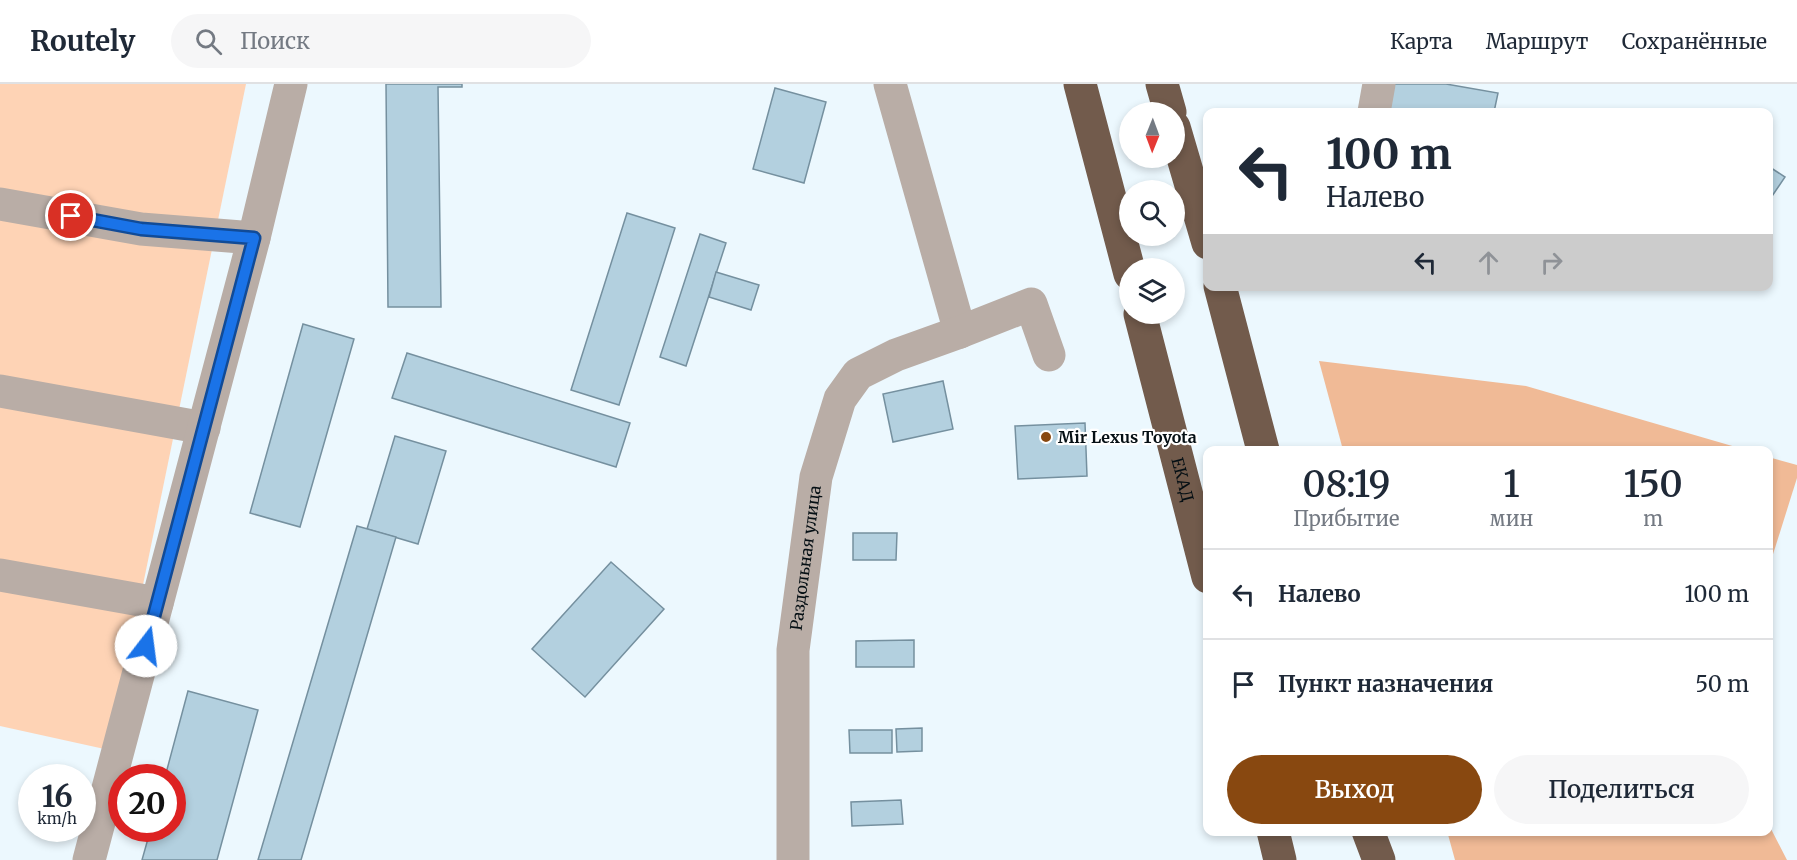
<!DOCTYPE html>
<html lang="ru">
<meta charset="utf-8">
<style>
:root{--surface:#fff;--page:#f6f6f7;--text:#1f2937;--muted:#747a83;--line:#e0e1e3;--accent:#884810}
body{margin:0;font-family:Merriweather,serif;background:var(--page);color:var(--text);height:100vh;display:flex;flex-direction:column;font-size:22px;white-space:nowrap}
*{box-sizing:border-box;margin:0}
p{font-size:20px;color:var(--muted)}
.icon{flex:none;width:33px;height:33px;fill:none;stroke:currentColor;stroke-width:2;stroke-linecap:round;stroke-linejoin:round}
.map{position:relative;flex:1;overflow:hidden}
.drawer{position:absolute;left:1203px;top:362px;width:570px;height:390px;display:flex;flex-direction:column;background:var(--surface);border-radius:12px;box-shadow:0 3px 9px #0003}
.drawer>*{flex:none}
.hud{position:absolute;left:1203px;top:24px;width:570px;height:183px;border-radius:12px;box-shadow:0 3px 9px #0003;background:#fff;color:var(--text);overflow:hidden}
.needle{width:39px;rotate:181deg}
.buttons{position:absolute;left:1119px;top:18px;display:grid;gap:12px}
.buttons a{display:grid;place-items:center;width:66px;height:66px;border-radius:50%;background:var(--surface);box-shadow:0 3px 9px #0003;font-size:30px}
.speed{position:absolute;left:18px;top:680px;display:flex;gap:12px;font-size:30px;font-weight:700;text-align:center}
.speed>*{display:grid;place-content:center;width:78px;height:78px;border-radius:50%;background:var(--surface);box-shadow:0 3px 9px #0003;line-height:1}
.speed small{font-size:15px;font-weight:400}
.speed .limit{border:9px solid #d22;background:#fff;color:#111}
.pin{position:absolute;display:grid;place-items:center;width:51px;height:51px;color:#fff;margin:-26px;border:3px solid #fff;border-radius:50%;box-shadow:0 2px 6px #0007}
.me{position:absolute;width:66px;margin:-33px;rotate:15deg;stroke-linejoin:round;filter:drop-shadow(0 0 4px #0008)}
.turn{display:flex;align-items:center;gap:21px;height:126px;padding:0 24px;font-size:27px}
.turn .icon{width:78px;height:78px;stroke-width:2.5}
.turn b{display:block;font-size:42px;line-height:51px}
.lanes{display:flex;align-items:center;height:57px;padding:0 24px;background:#0003;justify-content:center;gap:30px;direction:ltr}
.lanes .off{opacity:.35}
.eta{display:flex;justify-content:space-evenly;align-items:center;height:102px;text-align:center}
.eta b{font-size:36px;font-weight:600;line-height:42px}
.button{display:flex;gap:12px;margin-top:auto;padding:12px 24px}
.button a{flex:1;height:69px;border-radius:36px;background:var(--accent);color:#fff;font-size:24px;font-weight:600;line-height:69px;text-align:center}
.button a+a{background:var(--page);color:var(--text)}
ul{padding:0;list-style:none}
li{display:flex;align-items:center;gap:18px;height:90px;padding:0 24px;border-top:2px solid var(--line)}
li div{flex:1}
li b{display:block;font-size:22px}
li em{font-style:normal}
header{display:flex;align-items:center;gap:36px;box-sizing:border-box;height:84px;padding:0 30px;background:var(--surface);border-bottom:2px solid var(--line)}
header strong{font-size:28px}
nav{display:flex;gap:33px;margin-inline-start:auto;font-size:21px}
.search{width:420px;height:54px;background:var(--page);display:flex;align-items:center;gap:15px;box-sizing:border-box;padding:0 21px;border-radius:33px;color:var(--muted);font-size:22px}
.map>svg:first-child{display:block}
.green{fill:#fed3b5}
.forest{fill:#f0ba96}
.building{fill:#b3d0df;stroke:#75909f;stroke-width:1.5}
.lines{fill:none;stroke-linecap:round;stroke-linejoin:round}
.minor{stroke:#b9ada6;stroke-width:33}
.highway{stroke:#725b4c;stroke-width:33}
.route-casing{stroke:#114b97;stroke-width:15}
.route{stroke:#1a73e8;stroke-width:10}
.poi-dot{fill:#884810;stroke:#fff;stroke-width:2}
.labels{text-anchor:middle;stroke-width:4.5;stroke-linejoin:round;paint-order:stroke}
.poi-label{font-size:16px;font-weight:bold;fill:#050f14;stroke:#fff;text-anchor:start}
.street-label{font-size:16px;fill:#050f14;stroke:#fff}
</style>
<header>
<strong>Routely</strong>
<div class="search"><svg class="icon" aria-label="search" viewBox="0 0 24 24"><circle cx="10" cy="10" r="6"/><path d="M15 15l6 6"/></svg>Поиск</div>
<nav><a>Карта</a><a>Маршрут</a><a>Сохранённые</a></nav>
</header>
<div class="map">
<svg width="1797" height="776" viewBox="0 0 1797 776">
<rect width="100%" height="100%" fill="#ecf8fe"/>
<path class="green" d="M0,0H246L109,666L0,642Z"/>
<g class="forest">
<path d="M1319,277L1526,302L1746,366H1343Z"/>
<path d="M1768,373L1797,381V394L1769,483Z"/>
<path d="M1769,741L1787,776H1455L1447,747H1768Z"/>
</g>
<g class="building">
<path d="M386,0H462V3H438L441,223H388Z"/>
<path d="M1390,0H1446L1498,9L1494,28H1385Z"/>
<path d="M775,4L826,18L804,99L753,85Z"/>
<path d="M1768,82L1785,93L1768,118Z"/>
<path d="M627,129L675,144L619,321L571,306Z"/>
<path d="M700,150L726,159L686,282L660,273Z"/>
<path d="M716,188L759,201L751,226L709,213Z"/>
<path d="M303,240L354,255L300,443L250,429Z"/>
<path d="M407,269L630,339L616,383L392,314Z"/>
<path d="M943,297L953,345L893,358L883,310Z"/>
<path d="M1085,339L1087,392L1018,395L1015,342Z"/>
<path d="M395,352L446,367L418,460L367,445Z"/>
<path d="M357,442L396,453L301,776H258Z"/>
<path d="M853,449H897L896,476H853Z"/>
<path d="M611,478L664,525L585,613L532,565Z"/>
<path d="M914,556V583H856V557Z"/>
<path d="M188,607L258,626L217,776H142L151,744H172V693H165Z"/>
<path d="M922,644V667L897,668L896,645Z"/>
<path d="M849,646H892V669H850Z"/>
<path d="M901,716L903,740L852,742L851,718Z"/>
</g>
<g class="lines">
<g class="minor">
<path d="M890,0L960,248"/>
<path d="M1374,28L1379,0"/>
<path d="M0,120L141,145L254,154"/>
<path d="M0,307L204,344"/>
<path d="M0,491L157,519"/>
<path d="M89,776L254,154L291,0"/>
<path id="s1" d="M793,776V566L816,393L840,315L858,290L896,271L960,248L1031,220L1049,271"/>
</g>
<g class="highway">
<path d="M1080,0L1130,190"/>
<path d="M1162,0L1170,28"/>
<path d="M1174,43L1208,159"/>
<path d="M1220,202L1263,366"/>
<path id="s2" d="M1140,230L1208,493"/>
<path d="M1273,747L1280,776"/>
<path d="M1368,747L1379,776"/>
</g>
</g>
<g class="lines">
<defs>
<path id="route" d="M71,132L141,145L254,154L146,562"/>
</defs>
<use href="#route" class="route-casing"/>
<use href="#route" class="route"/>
</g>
<circle class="poi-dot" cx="1046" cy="353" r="6"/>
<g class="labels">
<g class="poi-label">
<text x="1058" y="359">Mir Lexus Toyota</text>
</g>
<g class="street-label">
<text dy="6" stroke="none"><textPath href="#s2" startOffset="171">ЕКАД</textPath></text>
<text dy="6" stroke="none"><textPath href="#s1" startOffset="303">Раздольная улица</textPath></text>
</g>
</g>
</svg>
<div class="buttons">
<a><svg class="needle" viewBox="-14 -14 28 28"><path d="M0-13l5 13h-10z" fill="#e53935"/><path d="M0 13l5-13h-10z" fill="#747a83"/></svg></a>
<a><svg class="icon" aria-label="search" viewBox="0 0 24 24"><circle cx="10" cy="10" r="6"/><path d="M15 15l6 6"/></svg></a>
<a><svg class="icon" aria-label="layers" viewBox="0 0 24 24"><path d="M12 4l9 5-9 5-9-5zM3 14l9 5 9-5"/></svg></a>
</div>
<div class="speed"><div>16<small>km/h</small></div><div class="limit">20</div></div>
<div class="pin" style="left:71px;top:132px;background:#d93025"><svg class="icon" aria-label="arrive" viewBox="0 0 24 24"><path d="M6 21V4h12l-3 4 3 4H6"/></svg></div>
<svg class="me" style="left:146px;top:562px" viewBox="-20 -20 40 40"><circle r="19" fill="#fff"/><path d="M0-13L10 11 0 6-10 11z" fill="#1a73e8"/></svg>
<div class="hud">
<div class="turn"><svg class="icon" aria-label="left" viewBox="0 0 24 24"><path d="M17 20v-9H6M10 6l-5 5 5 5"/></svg><div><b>100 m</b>Налево</div></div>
<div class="lanes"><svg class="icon" aria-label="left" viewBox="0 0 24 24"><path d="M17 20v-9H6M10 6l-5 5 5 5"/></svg><svg class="icon off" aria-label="ahead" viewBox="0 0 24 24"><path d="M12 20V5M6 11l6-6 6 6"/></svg><svg class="icon off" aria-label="right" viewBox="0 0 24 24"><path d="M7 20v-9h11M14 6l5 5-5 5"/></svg></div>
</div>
<section class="drawer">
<div class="eta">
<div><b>08:19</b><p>Прибытие</p></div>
<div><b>1</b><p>мин</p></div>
<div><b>150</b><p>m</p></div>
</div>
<ul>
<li><svg class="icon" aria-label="left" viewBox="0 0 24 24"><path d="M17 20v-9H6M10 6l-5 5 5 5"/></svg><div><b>Налево</b></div><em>100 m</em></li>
<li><svg class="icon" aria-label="arrive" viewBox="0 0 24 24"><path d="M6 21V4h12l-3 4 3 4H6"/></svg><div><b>Пункт назначения</b></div><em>50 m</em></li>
</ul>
<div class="button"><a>Выход</a><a>Поделиться</a></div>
</section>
</div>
